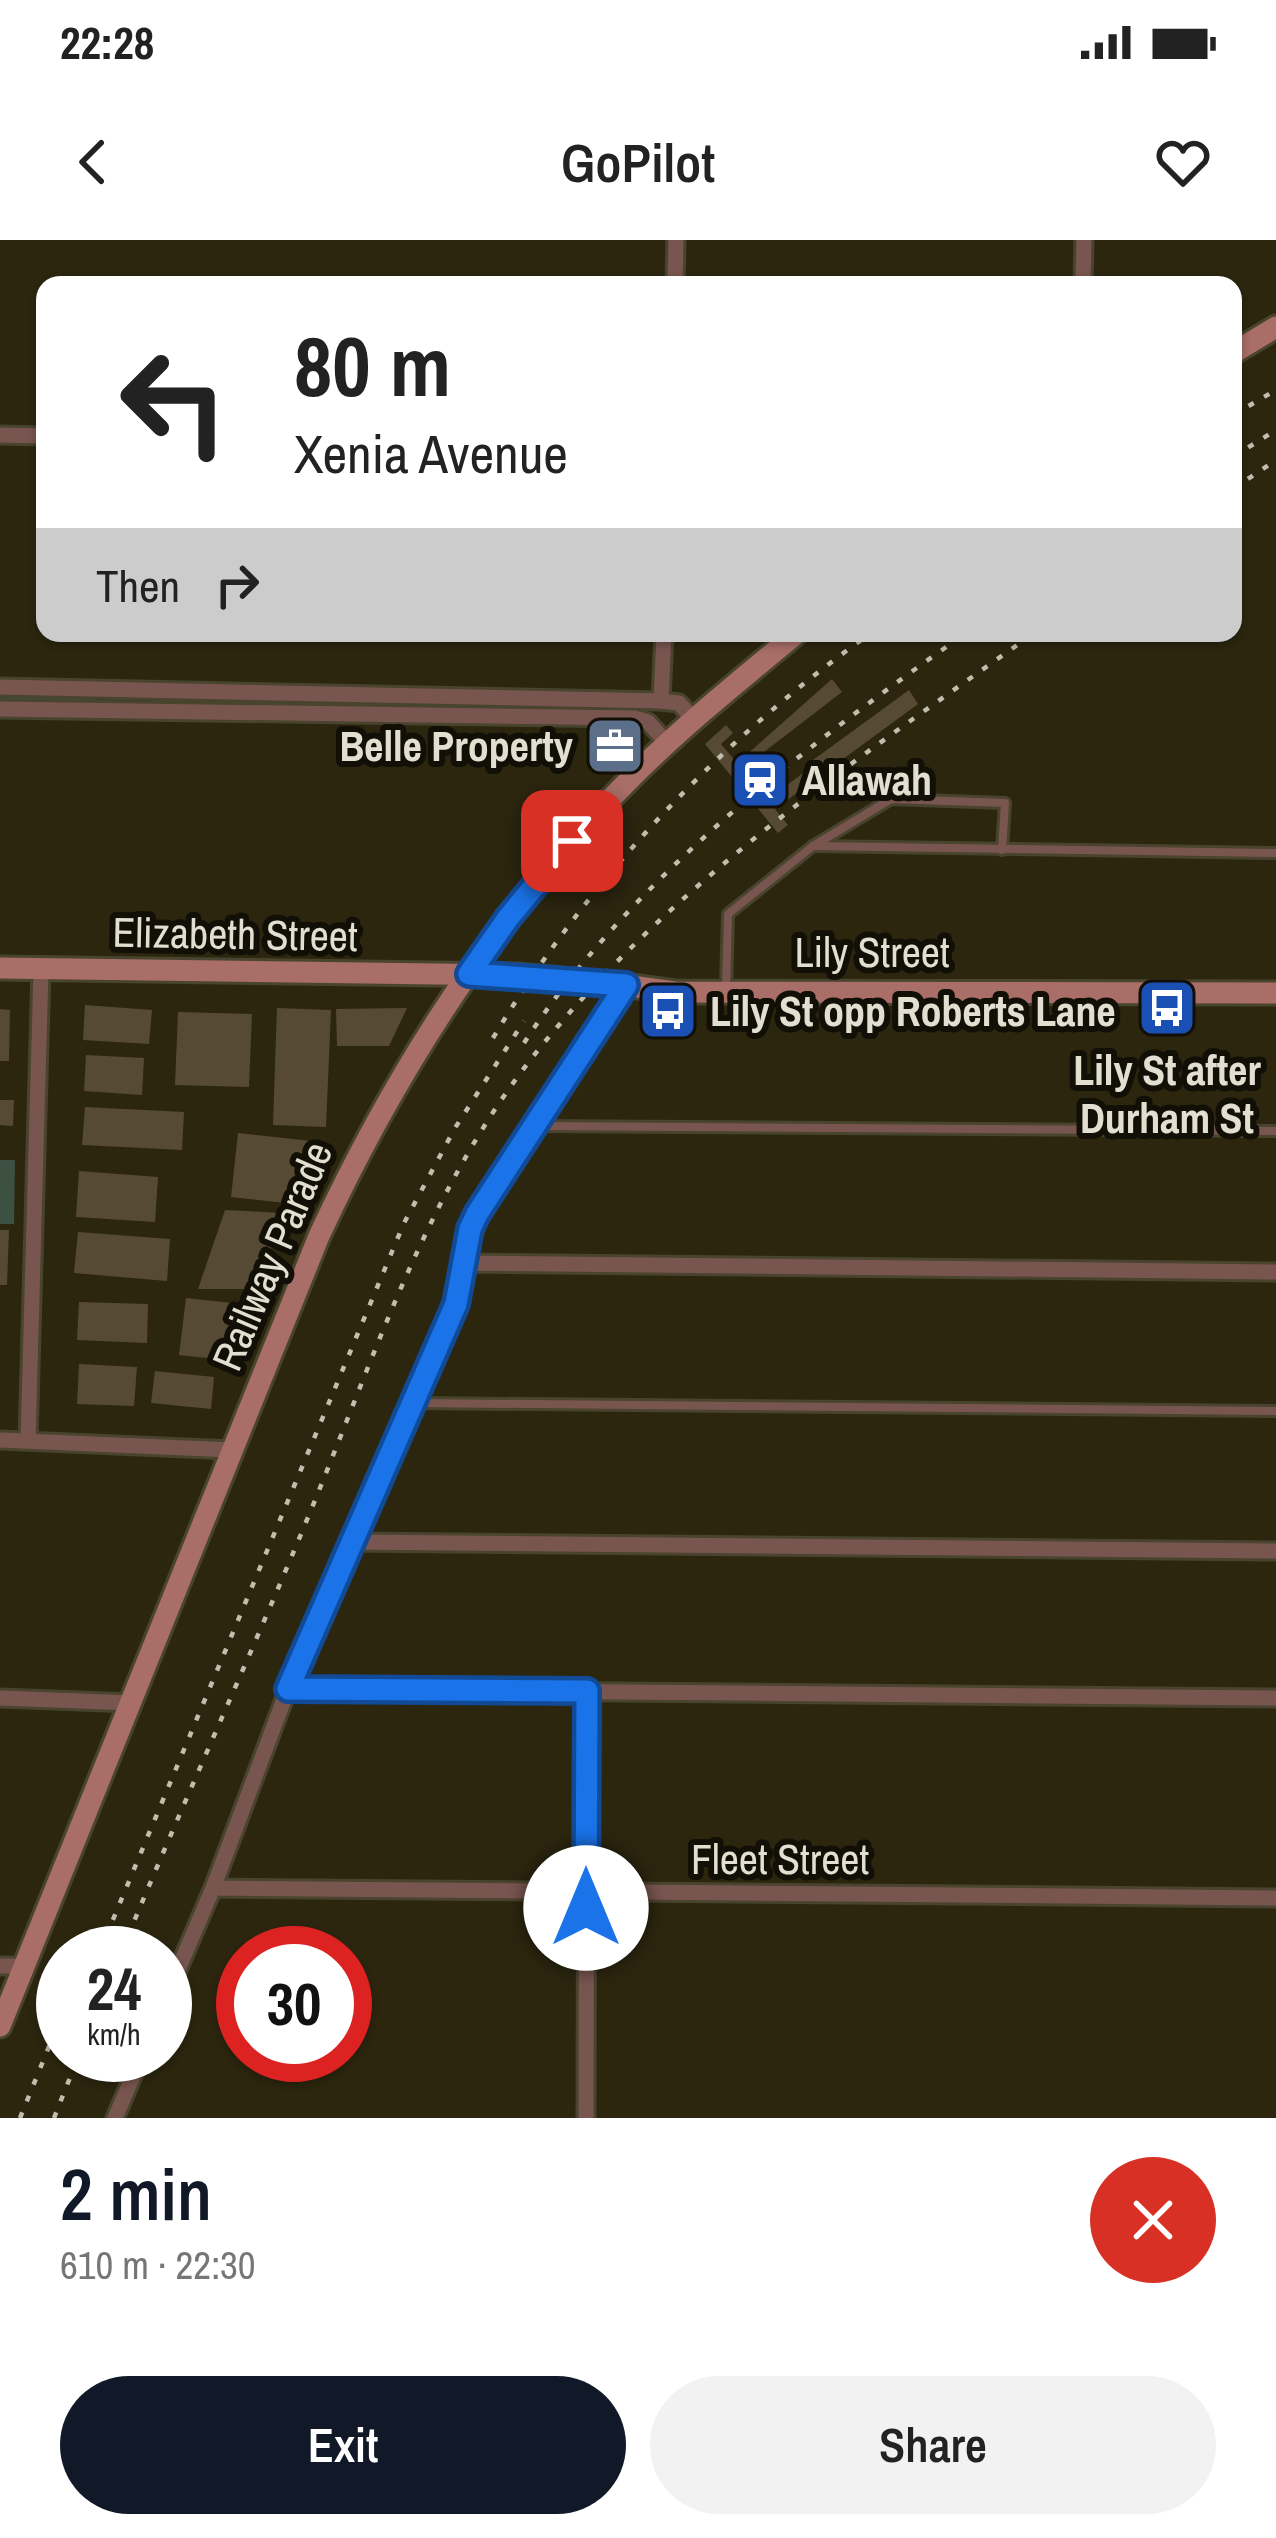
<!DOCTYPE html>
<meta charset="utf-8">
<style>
:root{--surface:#fff;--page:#f2f2f2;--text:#222;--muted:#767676;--accent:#111827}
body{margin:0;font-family:"Archivo Narrow",sans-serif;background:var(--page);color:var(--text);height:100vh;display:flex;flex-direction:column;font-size:45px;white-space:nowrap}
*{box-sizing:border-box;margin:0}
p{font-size:39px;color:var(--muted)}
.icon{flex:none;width:66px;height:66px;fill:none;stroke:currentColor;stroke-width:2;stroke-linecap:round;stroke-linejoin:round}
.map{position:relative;height:1878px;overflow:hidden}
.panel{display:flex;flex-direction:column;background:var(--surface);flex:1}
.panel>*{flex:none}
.top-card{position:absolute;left:36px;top:36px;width:1206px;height:366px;border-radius:24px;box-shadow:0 3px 9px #0004;background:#fff;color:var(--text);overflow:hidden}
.speed{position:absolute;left:36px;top:1686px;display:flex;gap:24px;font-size:60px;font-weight:700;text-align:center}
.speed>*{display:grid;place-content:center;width:156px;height:156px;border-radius:50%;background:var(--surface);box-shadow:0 3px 9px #0004;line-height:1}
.speed small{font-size:30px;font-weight:400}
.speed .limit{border:18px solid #d22;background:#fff;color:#111}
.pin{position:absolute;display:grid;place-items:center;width:102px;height:102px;color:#fff;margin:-51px;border-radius:24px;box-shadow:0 6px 18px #0006}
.me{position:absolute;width:132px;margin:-66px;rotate:0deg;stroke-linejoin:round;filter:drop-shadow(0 0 9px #0008)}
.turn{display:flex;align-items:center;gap:42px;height:252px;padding:0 60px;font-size:54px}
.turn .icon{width:156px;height:156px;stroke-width:2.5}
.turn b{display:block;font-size:84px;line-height:102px}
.then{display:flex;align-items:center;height:114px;padding:0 60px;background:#0003;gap:24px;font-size:45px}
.round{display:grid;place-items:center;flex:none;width:126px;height:126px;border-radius:63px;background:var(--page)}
.headline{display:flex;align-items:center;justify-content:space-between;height:204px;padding:0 60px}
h1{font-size:72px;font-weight:600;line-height:90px;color:var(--accent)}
.button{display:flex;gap:24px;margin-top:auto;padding:24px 60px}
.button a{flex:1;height:138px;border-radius:72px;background:var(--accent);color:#fff;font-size:48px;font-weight:600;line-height:138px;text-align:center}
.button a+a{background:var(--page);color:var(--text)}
.status{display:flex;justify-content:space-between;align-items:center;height:84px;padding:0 60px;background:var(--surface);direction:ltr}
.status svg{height:33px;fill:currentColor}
header{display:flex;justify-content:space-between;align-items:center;height:156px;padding:0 60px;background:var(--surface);font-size:54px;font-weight:600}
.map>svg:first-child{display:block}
.green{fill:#3d5143}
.building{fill:#574a34}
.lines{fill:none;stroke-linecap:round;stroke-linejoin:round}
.service-casing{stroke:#49442e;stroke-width:14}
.minor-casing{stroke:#49442e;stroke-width:21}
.secondary-casing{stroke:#49442e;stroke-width:27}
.service{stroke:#795550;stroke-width:8}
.minor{stroke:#795550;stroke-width:15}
.secondary{stroke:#a86e67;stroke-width:21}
.rail{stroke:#c2beae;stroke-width:4.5;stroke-dasharray:6 12;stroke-linecap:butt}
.secondary-bridge-casing{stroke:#49442e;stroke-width:27;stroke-linecap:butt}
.secondary-bridge{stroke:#a86e67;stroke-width:21}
.route-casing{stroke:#114b97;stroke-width:30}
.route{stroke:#1a73e8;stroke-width:21}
.labels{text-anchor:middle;stroke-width:12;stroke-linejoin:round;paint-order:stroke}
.poi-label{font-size:42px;font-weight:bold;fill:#e2dfd1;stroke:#110f06;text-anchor:start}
.street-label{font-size:42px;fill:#e2dfd1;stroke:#110f06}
</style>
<div class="status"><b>22:28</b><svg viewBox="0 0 49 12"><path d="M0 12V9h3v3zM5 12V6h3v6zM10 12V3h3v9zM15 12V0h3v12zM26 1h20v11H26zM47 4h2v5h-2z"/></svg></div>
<header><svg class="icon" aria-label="back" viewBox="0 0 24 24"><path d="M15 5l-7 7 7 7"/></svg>GoPilot<svg class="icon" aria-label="heart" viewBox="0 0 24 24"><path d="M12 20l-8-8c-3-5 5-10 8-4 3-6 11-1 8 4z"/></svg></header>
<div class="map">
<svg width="1276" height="1878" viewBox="0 0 1276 1878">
<rect width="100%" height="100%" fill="#2c260f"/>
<g class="green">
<path d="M0,454L95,455V462L0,461Z"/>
<path d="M0,920H15L14,984H0Z"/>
</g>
<g class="building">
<path d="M832,439L842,452L760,515L786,546L816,523L813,520L909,450L918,464L775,569L788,585L778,593L705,504L726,485L733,493L721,504L737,523Z"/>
<path d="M85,765L152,770L149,804L83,800Z"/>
<path d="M277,768L331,770L326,887L273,885Z"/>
<path d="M407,768L389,806H337L336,769Z"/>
<path d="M0,769L10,770L9,821H0Z"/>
<path d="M178,772L252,774L249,847L175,845Z"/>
<path d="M86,815L144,818L142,855L84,851Z"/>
<path d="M0,860H14L13,886L0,885Z"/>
<path d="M85,867L184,872L182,910L82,905Z"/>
<path d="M238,893L320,902L294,964L231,957Z"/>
<path d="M79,931L158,937L155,982L76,977Z"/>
<path d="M225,970L284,973L256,1049H198Z"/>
<path d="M0,990H9L7,1045H0Z"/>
<path d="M78,992L170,999L167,1041L74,1033Z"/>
<path d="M186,1058L242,1064L236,1121L179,1115Z"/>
<path d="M79,1062L148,1064L147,1103L77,1100Z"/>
<path d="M79,1124L137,1127L134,1166L77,1164Z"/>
<path d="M155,1131L214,1137L211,1169L151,1163Z"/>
</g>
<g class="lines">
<defs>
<g id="service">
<path d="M813,606L1276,613"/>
<path d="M726,748L728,674L813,606L891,559L1005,563L1002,610"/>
<path d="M533,886L1276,891"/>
<path d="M465,1021L470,989L477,974L625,746"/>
<path d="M414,1163L1276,1171"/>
</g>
<g id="minor">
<path d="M675,45L676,0"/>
<path d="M1083,45L1084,0"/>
<path d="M0,195L45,196"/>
<path d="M664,393L661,461L679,463L694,480"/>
<path d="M0,447L661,461"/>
<path d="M0,469L634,478L648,482L667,503"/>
<path d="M0,1200L232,1210"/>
<path d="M28,1201L41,729"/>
<path d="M350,1302L1276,1311"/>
<path d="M288,1449L1276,1458"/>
<path d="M0,1458L133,1463"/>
<path d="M213,1648L1276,1658"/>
<path d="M0,1726H26"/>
<path d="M165,1760L213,1648L288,1449L456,1064L465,1023L1276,1032"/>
<path d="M115,1878L142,1815"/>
<path d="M586,1878L587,1451"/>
</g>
<g id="secondary">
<path d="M1233,113L1276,87"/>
<path d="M0,728L517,735"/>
<path d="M616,744L675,752L1276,753"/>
<path d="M0,1786L319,996C399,824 503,664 638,531C688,482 743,438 797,393"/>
</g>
</defs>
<use href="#service" class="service-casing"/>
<use href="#minor" class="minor-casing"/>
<use href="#secondary" class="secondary-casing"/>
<use href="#service" class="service"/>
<use href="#minor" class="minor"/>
<use href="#secondary" class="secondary"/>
<g class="rail">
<path d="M1233,175L1276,150"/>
<path d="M1233,217L1276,190"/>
<path d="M1233,249L1276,220"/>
<path d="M493,798C588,639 720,500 871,393"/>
<path d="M524,803C631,638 807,505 966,393"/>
<path d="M99,1713L404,983L455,888L524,781"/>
<path d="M121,1713C182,1564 250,1418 311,1270C375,1115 429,947 535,814C672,642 856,520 1034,393"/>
<path d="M20,1878L63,1772"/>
<path d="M54,1878L79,1815"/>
</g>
<defs>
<path id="secondary-bridge" d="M517,735L616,744"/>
</defs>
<use href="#secondary-bridge" class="secondary-bridge-casing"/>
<use href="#secondary-bridge" class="secondary-bridge"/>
</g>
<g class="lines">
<defs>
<path id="route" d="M572,601L508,678L469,734L626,745L477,974L470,989L456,1064L288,1449L587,1451L586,1668"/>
</defs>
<use href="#route" class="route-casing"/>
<use href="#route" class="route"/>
</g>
<defs>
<symbol id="office-square" viewBox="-11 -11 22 22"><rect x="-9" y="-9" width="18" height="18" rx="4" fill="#5c6f8a" stroke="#110f06"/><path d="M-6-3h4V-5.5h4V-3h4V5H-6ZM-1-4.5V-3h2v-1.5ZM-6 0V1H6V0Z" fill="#fff"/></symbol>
<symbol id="station-square" viewBox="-11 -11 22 22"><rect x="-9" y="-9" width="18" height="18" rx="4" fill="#1a4fb4" stroke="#110f06"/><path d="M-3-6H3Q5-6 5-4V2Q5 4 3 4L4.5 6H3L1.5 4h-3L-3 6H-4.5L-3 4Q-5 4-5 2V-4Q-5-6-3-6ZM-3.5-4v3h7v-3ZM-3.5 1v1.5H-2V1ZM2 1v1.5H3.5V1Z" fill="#fff"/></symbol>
<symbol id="bus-square" viewBox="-11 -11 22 22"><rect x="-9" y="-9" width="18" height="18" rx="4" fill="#1a4fb4" stroke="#110f06"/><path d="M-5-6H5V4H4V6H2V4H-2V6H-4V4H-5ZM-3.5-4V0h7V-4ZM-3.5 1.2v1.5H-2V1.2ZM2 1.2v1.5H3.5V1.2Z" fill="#fff"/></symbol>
</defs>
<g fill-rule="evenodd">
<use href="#office-square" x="582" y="473" width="66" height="66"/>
<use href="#station-square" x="727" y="507" width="66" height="66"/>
<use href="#bus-square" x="1134" y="735" width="66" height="66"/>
<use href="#bus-square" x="635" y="738" width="66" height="66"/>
</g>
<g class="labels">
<g class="poi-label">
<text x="573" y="521" text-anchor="end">Belle Property</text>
<text x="802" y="555">Allawah</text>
<text x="710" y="786">Lily St opp Roberts Lane</text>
<text x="1167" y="845" text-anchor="middle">Lily St after<tspan x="1167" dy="48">Durham St</tspan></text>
</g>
<g class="street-label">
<text transform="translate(235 694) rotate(1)" y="15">Elizabeth Street</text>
<text x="872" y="727">Lily Street</text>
<text transform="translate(272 1016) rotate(-67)" y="15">Railway Parade</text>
<text x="780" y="1634">Fleet Street</text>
</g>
</g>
</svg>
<div class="speed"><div>24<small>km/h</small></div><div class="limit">30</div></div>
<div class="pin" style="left:572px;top:601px;background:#d93025"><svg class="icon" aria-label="arrive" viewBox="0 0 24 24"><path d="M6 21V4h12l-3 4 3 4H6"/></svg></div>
<svg class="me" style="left:586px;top:1668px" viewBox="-20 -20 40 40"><circle r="19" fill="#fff"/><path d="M0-13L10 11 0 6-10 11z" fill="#1a73e8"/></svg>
<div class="top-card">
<div class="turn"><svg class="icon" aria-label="left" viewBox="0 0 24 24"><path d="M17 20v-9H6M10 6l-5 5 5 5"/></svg><div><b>80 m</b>Xenia Avenue</div></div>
<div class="then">Then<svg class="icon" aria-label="right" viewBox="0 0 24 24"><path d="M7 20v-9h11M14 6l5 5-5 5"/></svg></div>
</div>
</div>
<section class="panel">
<div class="headline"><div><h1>2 min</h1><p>610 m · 22:30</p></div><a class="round" style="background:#d93025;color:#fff"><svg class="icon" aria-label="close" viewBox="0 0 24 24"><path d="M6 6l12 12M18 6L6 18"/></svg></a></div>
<div class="button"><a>Exit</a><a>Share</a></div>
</section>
